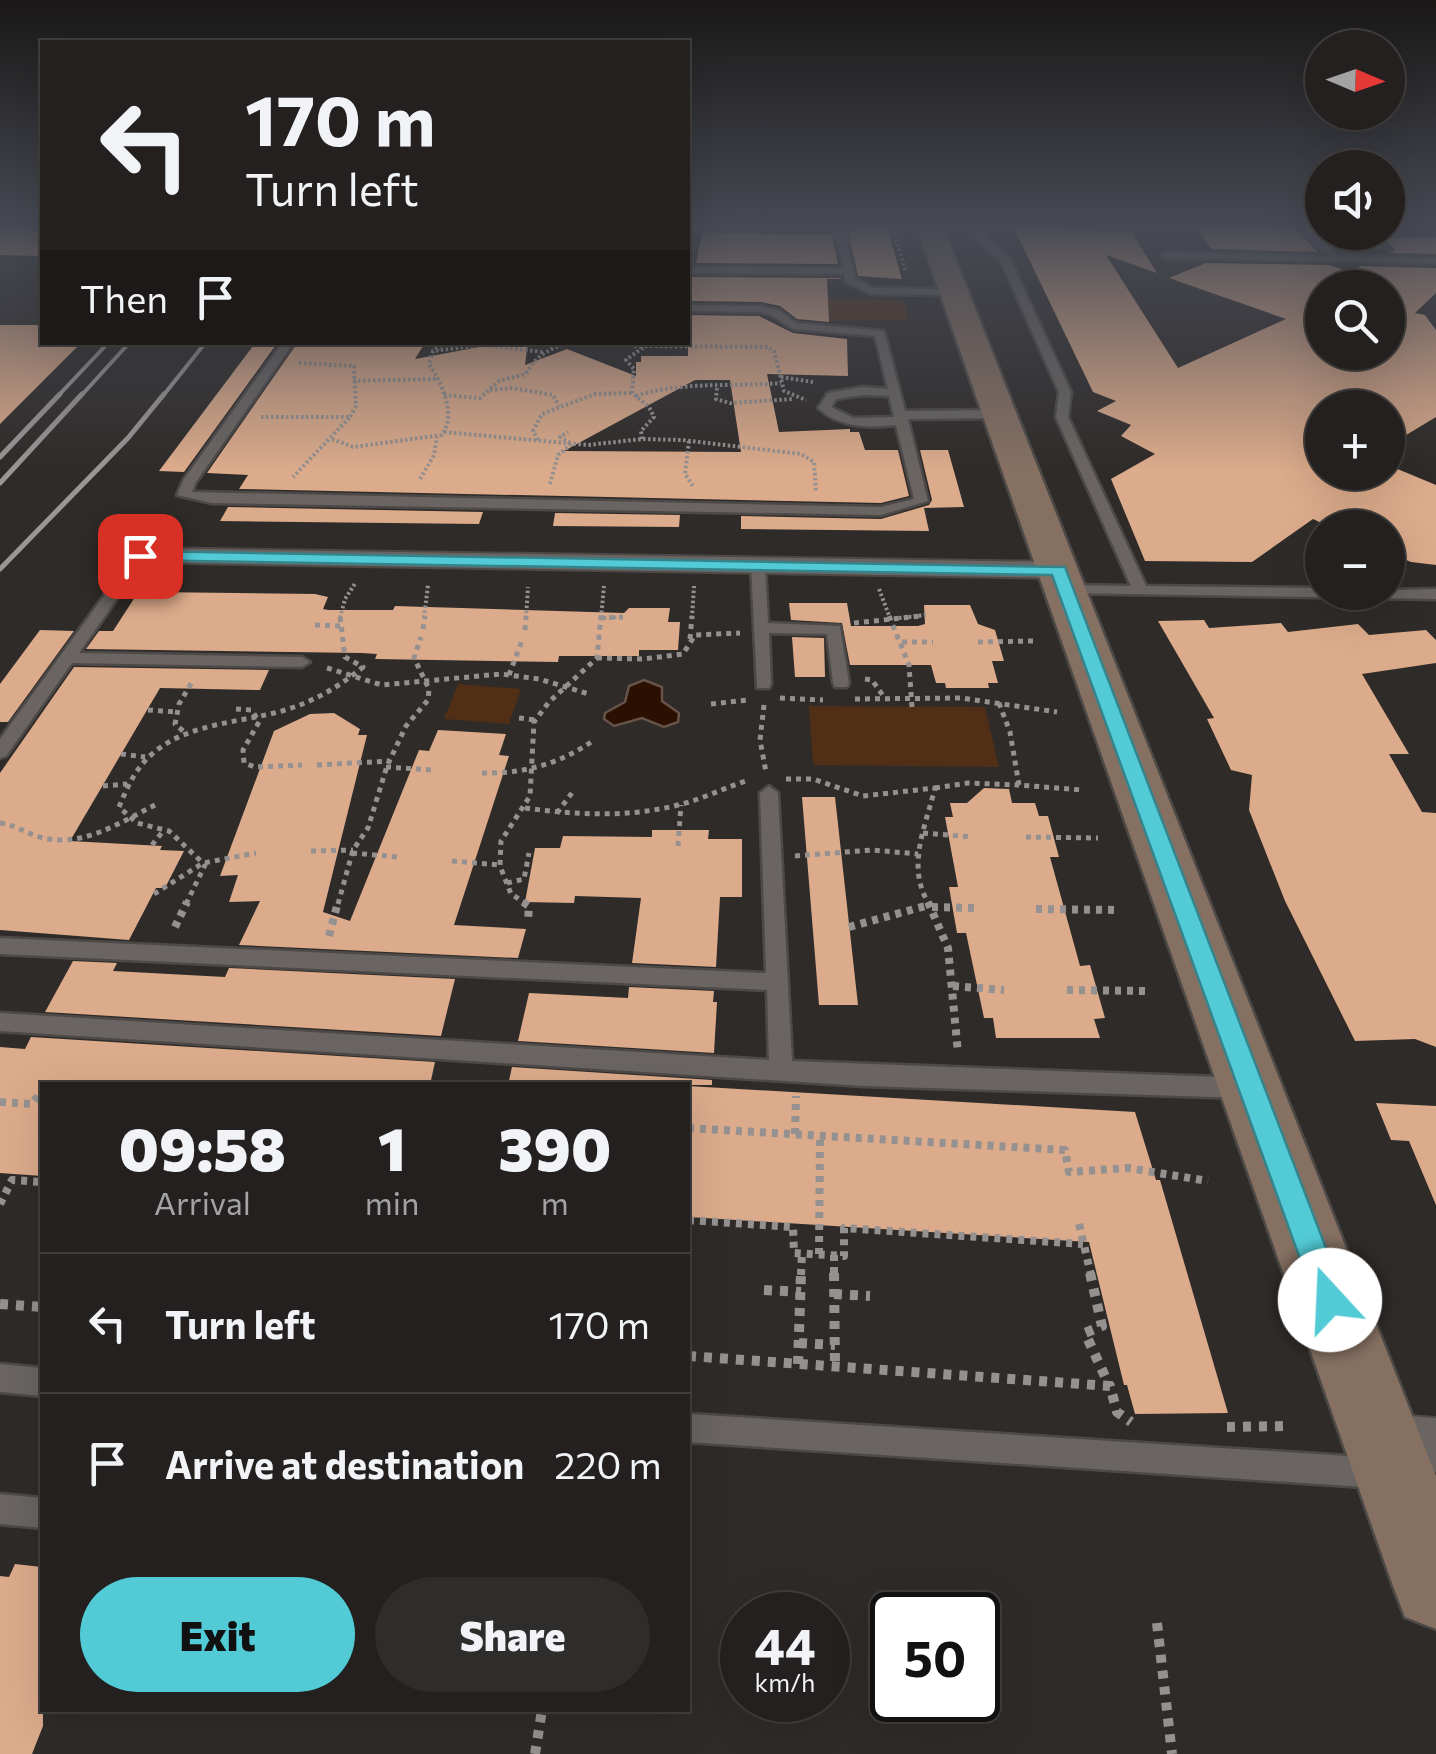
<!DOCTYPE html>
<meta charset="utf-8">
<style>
:root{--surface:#23201f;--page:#2f2d2c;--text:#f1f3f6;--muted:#a3a3a4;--line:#403e3d;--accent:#52cbd7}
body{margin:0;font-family:Commissioner,sans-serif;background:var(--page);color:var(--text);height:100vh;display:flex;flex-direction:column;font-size:38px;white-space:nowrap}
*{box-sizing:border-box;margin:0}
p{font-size:32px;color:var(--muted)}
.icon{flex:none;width:55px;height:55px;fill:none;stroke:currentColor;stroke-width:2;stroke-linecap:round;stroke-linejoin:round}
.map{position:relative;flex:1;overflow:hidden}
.panel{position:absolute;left:40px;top:1082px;width:650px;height:630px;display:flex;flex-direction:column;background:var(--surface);border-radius:0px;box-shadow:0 10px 40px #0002,0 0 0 2px var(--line)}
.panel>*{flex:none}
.guide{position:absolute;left:40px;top:40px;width:650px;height:305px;border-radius:0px;box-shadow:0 10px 40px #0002,0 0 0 2px var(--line);background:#23201f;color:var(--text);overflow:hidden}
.needle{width:65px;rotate:92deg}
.controls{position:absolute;left:1305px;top:30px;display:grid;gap:20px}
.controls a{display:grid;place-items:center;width:100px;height:100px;border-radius:50%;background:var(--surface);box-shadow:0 10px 40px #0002,0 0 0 2px var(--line);font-size:50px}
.speed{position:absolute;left:720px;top:1592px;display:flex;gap:20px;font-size:50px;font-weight:700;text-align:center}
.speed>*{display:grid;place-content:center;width:130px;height:130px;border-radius:50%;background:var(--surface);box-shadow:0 10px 40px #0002,0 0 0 2px var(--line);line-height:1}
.speed small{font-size:25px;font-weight:400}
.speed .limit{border:5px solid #111;border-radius:15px;background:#fff;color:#111}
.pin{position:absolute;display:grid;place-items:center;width:85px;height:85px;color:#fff;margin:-42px;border-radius:20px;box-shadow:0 5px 15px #0006}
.me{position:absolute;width:110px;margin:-55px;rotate:340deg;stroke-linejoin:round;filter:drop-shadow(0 0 8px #0008)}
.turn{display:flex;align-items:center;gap:35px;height:210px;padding:0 40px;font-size:45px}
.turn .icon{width:130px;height:130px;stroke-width:2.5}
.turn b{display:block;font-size:70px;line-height:85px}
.then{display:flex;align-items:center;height:95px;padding:0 40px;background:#0003;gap:20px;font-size:38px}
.eta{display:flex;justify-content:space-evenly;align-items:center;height:170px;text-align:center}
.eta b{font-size:60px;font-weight:800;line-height:70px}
.cta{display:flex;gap:20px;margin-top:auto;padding:20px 40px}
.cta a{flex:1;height:115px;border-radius:60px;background:var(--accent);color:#111;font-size:40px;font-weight:800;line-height:115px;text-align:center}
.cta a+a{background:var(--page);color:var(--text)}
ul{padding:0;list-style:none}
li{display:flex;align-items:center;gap:30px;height:140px;padding:0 40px;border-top:2px solid var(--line)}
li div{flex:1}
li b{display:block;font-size:38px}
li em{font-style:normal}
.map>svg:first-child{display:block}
.green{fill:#512f16}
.water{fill:#2b0f00;stroke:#675348;stroke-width:2.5}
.building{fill:#dcab8b;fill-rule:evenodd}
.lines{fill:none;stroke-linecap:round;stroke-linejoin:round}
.lane-casing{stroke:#4c4947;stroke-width:5}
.street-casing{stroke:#4c4947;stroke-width:4}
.secondary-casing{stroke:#4c4947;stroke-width:5}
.path-far3{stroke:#959190;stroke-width:4;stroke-dasharray:2.5 2.5;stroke-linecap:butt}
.path-far2{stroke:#959190;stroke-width:5;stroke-dasharray:5 5;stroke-linecap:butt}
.path-far1{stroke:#959190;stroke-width:8;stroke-dasharray:6 6;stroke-linecap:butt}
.path{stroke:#959190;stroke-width:10;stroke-dasharray:8 8;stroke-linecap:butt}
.lane{fill:#6a6562;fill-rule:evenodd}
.street{fill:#6a6562;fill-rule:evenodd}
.secondary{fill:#867062;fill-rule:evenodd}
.rail-far1{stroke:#9a9695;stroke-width:4}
.rail{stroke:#9a9695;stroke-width:5}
.route{fill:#52cbd7;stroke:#35848c;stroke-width:2.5}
</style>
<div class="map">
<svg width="1436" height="1754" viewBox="0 0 1436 1754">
<rect width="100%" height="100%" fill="#2f2b29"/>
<g class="green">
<path d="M820,298L895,300L904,303L908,320L821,321Z"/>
<path d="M458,684L521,689L509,724L444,719Z"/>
<path d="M809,706L985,707L999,767L813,765Z"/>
</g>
<path class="water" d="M644,680L662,687V701L679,713L678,722L664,727L642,718L614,726L604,719L605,713L625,702L629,686Z"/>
<g class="building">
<path d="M0,224H42V256L0,255Z"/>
<path d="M852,224H886L902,279L858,276L848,231H854Z"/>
<path d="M1012,224H1059L1062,230L1131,231L1157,273L1106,255L1178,368L1286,319L1169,278L1206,263L1330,265L1349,272L1361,266L1436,268V293L1415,313L1425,315L1436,330V417L1388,446V408H1322V472H1388V465L1436,485V565L1411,562L1388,552V528H1332L1313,519L1252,562L1145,561L1111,479L1155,454L1121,436L1131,425L1097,411L1116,401L1093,392ZM1322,288H1388V352H1322Z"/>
<path d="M1194,224H1291L1318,252L1212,249Z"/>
<path d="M702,233L832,234L838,264L696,263Z"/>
<path d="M1436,237V254L1388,253L1396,250L1384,238Z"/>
<path d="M691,277L841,278V279H827L829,322L797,319L780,306L761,302L688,301Z"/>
<path d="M688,315L759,316L793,333L847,339L848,376L767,374L779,432L850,429V432H859L865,450H898L909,496L881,503L239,489L248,475L207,473L298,342L423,346L415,359L506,342H528L525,365L567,349L636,376V362H641V356H688ZM695,380H730L741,452L564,451Z"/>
<path d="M0,325H42V342H82L0,424Z"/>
<path d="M256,342H278L184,472L159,471Z"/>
<path d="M920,450H948L964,507L924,508L929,531L741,529V516L881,519L929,505L932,500Z"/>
<path d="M228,507L483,512L479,524L220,521Z"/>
<path d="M555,513L680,515L679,527L553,526Z"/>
<path d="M151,592L315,594L328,597L323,609L328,610H393L395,606L624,613L629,608H670L668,622H680L678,650H639V656H559L558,662L375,659L377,654L362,653L86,649L99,631H113L137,594Z"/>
<path d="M789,603H847L851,626H918L925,624L924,605H970L978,624L995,630L1004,661H992L998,683H988L989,688H946L945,683H936L931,665H850L842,623L791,620Z"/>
<path d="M1204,620L1209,628L1281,623L1288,632L1358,624L1369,635L1426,630L1436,640V663L1362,674L1409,754H1389L1422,812L1436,813V1047L1415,1039L1355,1041L1285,901L1249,810L1252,775L1231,770L1207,719L1214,718L1158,621Z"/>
<path d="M40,630L74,631L8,722H0V684Z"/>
<path d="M792,637L824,638L825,677H795Z"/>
<path d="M74,667L269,670L260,690L160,688L70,841L162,846L160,850L184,851L165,888H156L129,940L0,930V773Z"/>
<path d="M334,713L360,729L358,735H367L323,912L350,921L419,750L429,751L438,730L506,734L499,755L509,756L454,925L526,929L518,958L239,945L260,901L229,902L238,875L220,876L274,731L310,714Z"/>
<path d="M984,788L1009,789L1012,803H1035L1039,816H1048L1059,857H1050L1080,966L1090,965L1105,1018L1094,1019L1100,1038H996L993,1018H984L966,933H957L949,887H958L945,817H953L950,803H967Z"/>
<path d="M802,797H835L858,1005H819Z"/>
<path d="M652,830H709L708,839H742V897H720L716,967L632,963L641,898L575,896L574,903L525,902L535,848H560L563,836L652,837Z"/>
<path d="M73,961L117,963L113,971L225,977L229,968L455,979L441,1036L45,1012Z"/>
<path d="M629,987L714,991L713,1002H717L714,1053L518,1041L529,993L628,998Z"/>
<path d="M31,1037L435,1062L430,1085H42V1176L0,1173V1047L25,1049Z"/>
<path d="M512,1067L712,1080V1085H508Z"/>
<path d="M688,1086L1135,1112L1156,1180H1160L1228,1413L1135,1414L1127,1385H1124L1089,1242L688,1217Z"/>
<path d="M1376,1103L1436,1106V1205L1409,1141L1391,1140Z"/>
<path d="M15,1564L42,1567L43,1726L32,1754H0V1576L9,1577Z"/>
</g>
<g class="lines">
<defs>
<g id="lane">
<path d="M698,225H843L855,278L873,288L953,289L958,292L953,295L871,294L846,282L844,274L688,273V267L843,268L835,230L702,229Z"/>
<path d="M971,225H979L987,241L1009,257L1071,392L1068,417L1146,586L1322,588V592L1436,589V599L1062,593V587L1067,585L1131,586L1056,417L1059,392L1050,372L1000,259L980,245Z"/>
<path d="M1295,225H1305L1338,256L1436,258V264L1165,258L1160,255L1165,252L1327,256Z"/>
<path d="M688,305L760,306L779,310L796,323L884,331L905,411L998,410L1004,414L998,418L908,419L928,501L881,515L212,503L177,495L184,479L283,342H294L196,482L192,492L881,507L914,499L896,425C868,428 840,428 818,408L828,393L862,387L888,389L875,336L793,329L771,315L760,312L688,311ZM862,395L889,396L894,417L853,418L831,407L836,399Z"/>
<path d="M140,552L147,556L79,653L302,657L310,662L302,667L72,663L6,756L0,758V739L135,553Z"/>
<path d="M758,561L765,565L768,623L840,626L849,683L847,687H835L833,683L827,634L769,633L771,684L769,688H757L751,565Z"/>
<path d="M769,786L778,793L792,1061L1245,1078L1253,1081L1257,1088L1253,1095L1245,1098L864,1086L0,1031V1013L769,1060L767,990L0,954V938L766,973L760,793Z"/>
<path d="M0,1364L42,1368V1396L0,1392Z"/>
<path d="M688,1414L1379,1458L1389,1463L1394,1473L1389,1483L1379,1488L688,1442Z"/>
<path d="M0,1494L42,1498V1528L0,1524Z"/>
</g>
<g id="street">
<path d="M140,548L1059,562L1069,564L1073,570L1069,576L1059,578L130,562L126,556Z"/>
<path d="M1383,1414L1436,1418V1472L1383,1468L1364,1460L1356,1441L1364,1422Z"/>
</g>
<path id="secondary" d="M916,225H942L1436,1476V1629L1405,1617L1393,1586Z"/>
</defs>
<use href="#lane" class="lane-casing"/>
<use href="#street" class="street-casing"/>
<use href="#secondary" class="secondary-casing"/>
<g class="path-far3">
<path d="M892,225L897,242"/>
<path d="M864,241L897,242L906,273"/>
<path d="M426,342L440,349"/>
<path d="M299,363L354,366L356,406L350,417"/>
<path d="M781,377L813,382"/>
<path d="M353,381L438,379"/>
<path d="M717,388L716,399L730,403L793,399"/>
<path d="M490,390L512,388L553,395L559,406"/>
<path d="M444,395L480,398L499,381L526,374C546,334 602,338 640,347"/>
<path d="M636,396C682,381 732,387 781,383"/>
<path d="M261,417H350L293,477"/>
<path d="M444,432L588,445L642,439L682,440L801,454L814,462L816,492"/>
<path d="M332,439L353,447L442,435C457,414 441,382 429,364L433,351L482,345L543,352"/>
<path d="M642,439L641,431L654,417L649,407L632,393L634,369L626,360L645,346L768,347L774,351L784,391L806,400"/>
<path d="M538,440L533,431L542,414L595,394L632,393"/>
<path d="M689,441L685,474L693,486"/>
<path d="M420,479L434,455L437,437"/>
<path d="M550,484L558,455L572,444L560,437L568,432"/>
<path d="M879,589L890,618"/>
<path d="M340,618L345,599L356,582"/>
<path d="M424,618L428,585"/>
<path d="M526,618L528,587"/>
<path d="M599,618L623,617"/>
<path d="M601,618L604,586"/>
<path d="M692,618L694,586"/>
<path d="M899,618L926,615"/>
</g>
<g class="path-far2">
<path d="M889,616L909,665L912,707"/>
<path d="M599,618L623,617"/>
<path d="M854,623L921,616"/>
<path d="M315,625L340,626"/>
<path d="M423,629L425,616"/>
<path d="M525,630L526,616"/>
<path d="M690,639L692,616"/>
<path d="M902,642H933"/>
<path d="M978,642L1034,641"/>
<path d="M597,658L643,659L683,654L695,635L740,633"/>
<path d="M327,668L382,685L501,674L539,679L589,694"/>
<path d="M509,675L523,638"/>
<path d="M865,679L872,680L884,697"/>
<path d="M780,698L823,700"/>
<path d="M855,699L961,698L1057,712"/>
<path d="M999,703L1010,732L1019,785L1082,790"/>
<path d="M711,704L748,700"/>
<path d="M764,705L760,740L766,772"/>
<path d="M236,709L252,710L259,722L243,750L244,763L255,767L302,765"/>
<path d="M148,710L177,712"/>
<path d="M519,718L536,720"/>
<path d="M183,731L175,724L179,704L192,682"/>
<path d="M121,754L145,757"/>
<path d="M317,765L389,761"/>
<path d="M386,767L432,770"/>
<path d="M482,773C523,774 560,764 594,740"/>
<path d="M786,779H813L863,796L935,788C925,828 906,867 929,904"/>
<path d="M103,786L127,784"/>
<path d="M935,788L968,783L1019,785"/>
<path d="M525,808C578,815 630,818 682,804C705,798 726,787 749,780"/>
<path d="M557,813L574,790"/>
<path d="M0,823C17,825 28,835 44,838C84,847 121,822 155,805"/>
<path d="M923,833L973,837"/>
<path d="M1026,837L1098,838"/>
<path d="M152,845L164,830"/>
<path d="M678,846L681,805"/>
<path d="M311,851L353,850"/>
<path d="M352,853L398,857"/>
<path d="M795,856L872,850L918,854"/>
<path d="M452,861L500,865"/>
<path d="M507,883L524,879L529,853"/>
<path d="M154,894L203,863L256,853"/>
<path d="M186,904L205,865L169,831L137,823L119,807C127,788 135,769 151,755C186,723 239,723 282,711C313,702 339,687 363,667L345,657L340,616"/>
<path d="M338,904L353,850L368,828L387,766L406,726L428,700L429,689L414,658L421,637"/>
<path d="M527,904L511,894L500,866L501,841L530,796L534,722L549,702L597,658L601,616"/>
</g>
<g class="path-far1">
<path d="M523,902L529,906L528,921"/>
<path d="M928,902L948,948L958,1053"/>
<path d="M932,907L979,908"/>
<path d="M1036,909L1120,910"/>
<path d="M175,927L187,902"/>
<path d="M849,927L929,905"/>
<path d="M329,936L338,902"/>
<path d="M953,986L1004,990"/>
<path d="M1067,990L1146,991"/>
<path d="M0,1102L32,1104L42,1091"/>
<path d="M688,1128L1065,1150L1069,1172L1128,1168L1208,1181"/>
<path d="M795,1134L796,1096"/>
<path d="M0,1204L12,1180L42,1182"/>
<path d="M688,1220L793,1227L794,1253L844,1256V1228L1083,1244"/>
<path d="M1079,1224L1091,1275"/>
<path d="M819,1254L820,1136"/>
<path d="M834,1255V1275"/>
<path d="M801,1275L802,1253"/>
</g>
<g class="path">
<path d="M834,1273L835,1366"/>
<path d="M1090,1273L1102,1326L1085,1333L1109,1385"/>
<path d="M764,1290L801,1292"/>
<path d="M834,1294L870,1296"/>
<path d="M0,1304L42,1307"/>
<path d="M799,1343L835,1345"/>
<path d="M688,1356L1110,1386L1117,1412L1131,1422"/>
<path d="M798,1364L801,1273"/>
<path d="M1227,1427L1286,1426"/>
<path d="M1157,1623L1172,1754"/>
<path d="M535,1754L542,1710"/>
</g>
<use href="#lane" class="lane"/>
<use href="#street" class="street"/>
<use href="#secondary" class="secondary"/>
<g class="rail-far1">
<path d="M57,397L109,342"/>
<path d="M80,397L130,342"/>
<path d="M162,397L206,342"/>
</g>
<g class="rail">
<path d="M0,457L60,394"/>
<path d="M0,483L82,394"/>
<path d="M0,569L128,438L164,394"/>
</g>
</g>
<linearGradient id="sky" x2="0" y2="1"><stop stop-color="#1a1817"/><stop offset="0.48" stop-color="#474a54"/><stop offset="1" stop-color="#474a54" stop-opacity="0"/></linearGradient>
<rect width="1436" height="470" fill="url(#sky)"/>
<path class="route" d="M140,551L1065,567L1346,1300L1341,1311L1330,1315L1319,1311L1315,1300L1052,575L134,560L131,556Z"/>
</svg>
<div class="controls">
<a><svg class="needle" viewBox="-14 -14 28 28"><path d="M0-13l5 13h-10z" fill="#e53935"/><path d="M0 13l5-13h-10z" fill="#a3a3a4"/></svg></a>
<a><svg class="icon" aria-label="sound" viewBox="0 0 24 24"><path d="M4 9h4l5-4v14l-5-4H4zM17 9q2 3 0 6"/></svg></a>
<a><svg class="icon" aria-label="search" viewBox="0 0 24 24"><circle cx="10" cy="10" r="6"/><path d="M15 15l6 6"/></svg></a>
<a>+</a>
<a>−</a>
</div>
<div class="speed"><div>44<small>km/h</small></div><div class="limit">50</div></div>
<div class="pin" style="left:140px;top:556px;background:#d93025"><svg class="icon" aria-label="arrive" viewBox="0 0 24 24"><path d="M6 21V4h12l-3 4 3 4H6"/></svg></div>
<svg class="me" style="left:1330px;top:1300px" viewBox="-20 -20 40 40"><circle r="19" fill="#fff"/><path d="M0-13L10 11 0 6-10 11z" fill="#52cbd7"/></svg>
<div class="guide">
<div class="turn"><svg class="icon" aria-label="left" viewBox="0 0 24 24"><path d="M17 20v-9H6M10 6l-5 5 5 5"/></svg><div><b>170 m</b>Turn left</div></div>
<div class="then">Then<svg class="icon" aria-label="arrive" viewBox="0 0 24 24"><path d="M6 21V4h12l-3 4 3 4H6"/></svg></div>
</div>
<section class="panel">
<div class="eta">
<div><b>09:58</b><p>Arrival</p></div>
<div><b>1</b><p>min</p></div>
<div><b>390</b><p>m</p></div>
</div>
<ul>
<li><svg class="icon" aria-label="left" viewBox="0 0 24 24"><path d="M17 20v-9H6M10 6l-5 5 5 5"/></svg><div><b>Turn left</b></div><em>170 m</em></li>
<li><svg class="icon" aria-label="arrive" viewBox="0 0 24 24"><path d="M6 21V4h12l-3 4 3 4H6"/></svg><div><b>Arrive at destination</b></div><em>220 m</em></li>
</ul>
<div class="cta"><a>Exit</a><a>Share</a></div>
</section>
</div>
